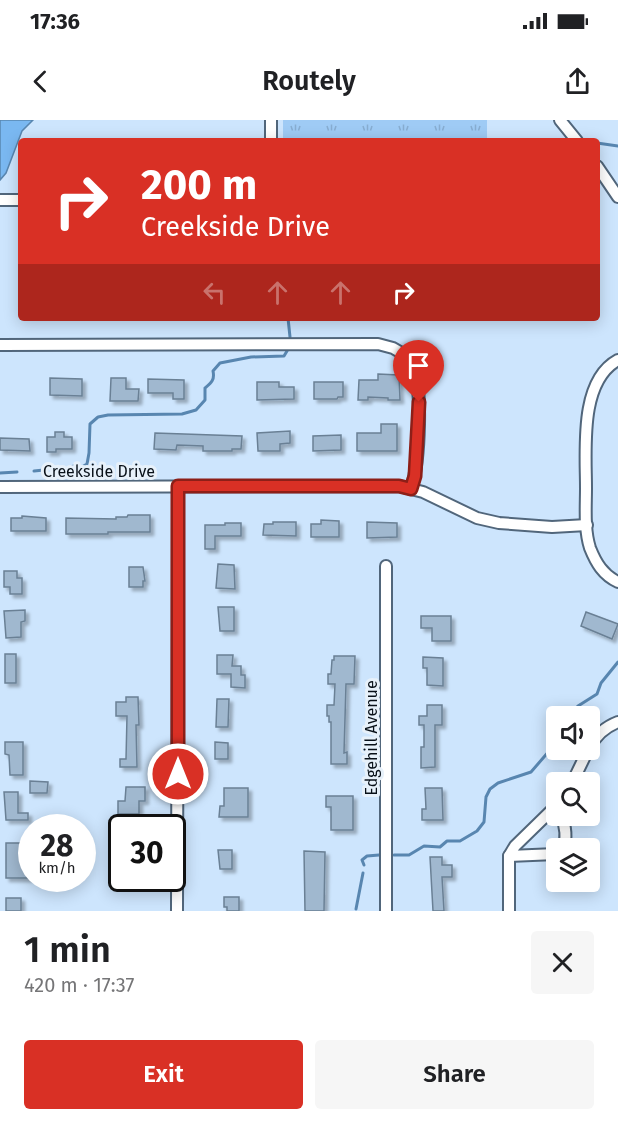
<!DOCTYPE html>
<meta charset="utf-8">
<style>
:root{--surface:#fff;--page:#f6f6f6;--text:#202124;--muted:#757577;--accent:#d93025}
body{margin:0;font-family:"Fira Sans",sans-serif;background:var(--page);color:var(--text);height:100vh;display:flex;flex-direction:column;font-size:22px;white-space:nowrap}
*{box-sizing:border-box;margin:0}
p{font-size:20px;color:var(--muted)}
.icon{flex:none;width:33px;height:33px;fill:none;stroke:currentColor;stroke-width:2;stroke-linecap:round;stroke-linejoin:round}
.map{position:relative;height:791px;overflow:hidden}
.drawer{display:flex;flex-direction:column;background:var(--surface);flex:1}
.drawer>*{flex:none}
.top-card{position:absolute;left:18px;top:18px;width:582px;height:183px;border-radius:6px;box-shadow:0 3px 15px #0003;background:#d93025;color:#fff;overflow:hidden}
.buttons{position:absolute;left:546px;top:586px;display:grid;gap:12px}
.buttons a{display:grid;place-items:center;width:54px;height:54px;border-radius:6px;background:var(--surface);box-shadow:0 3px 15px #0003;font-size:30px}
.speed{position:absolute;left:18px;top:694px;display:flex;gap:12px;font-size:30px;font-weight:700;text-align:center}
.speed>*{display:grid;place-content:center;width:78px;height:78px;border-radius:50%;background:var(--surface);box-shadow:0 3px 15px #0003;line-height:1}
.speed small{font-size:15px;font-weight:400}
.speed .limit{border:3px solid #111;border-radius:9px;background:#fff;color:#111}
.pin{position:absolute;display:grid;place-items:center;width:51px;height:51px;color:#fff;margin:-62px -26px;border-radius:50% 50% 50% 0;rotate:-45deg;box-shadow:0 0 6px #0007}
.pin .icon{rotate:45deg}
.me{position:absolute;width:66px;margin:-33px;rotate:0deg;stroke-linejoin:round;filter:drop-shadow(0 0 4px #0008)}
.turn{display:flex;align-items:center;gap:21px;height:126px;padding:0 24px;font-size:27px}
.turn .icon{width:78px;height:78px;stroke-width:2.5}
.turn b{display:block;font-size:42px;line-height:51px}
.lanes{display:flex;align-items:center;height:57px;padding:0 24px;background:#0003;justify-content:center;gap:30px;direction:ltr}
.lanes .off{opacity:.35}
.round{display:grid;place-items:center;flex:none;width:63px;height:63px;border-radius:6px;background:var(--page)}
.headline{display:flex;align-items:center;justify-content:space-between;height:102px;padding:0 24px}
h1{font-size:36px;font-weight:600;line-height:45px}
.cta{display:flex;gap:12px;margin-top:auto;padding:12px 24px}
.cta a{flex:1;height:69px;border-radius:6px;background:var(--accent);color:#fff;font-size:24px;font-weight:600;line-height:69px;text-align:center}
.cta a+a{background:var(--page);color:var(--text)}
.status{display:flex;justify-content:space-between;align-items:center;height:42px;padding:0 30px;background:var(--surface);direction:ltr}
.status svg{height:16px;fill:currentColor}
header{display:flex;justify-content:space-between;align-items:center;height:78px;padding:0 24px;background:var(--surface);font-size:27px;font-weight:600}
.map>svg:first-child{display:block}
.grass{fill:url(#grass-tufts)}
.water{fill:#7ab8f1;stroke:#5886b0;stroke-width:1.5}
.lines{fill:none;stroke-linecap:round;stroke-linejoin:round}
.stream{stroke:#5886b0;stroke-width:3}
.building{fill:#a0b8cf;stroke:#6a8095;stroke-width:1.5;filter:url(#shadow)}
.minor-casing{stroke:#51667b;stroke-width:14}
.minor{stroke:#fff;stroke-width:10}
.route-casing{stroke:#8d1f18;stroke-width:15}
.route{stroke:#d93025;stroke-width:10}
.labels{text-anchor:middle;stroke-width:6;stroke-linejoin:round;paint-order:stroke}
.street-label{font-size:16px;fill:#081018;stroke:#e7f1fa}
</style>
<div class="status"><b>17:36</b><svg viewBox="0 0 49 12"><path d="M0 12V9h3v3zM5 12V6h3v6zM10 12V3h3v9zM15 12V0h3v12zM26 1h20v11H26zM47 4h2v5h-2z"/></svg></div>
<header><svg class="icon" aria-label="back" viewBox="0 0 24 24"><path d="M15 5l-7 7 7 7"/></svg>Routely<svg class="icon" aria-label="share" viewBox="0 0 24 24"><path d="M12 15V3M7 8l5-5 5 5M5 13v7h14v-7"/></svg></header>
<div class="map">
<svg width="618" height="791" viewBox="0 0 618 791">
<defs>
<pattern id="grass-tufts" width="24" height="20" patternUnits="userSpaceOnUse" patternTransform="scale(1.5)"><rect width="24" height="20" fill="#9fcbf5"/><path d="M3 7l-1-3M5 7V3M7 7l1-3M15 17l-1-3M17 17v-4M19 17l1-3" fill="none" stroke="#87add1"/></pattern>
<filter id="shadow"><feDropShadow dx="3.5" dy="3.5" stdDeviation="1.5" flood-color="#0004"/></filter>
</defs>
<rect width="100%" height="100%" fill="#cde5fd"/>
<rect class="grass" x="283" y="0" width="204" height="21"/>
<path class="water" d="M0,0H33L22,11L6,53L0,60Z"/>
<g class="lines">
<g class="stream">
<path d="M597,23L618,26"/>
<path d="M288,198L290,217"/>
<path d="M59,349L64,352L75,345L82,347L87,344L89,333L90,304L98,297L108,295L182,294L196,290L205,280V268C211,263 215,260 213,251L220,243L251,237L284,236L287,231"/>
<path d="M34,351L44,350"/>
<path d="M0,353L17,352"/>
<path d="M569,597L578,586L597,574L601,563L618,542"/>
<path d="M394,735H409L424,726L440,727L447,721H460L477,711L484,702L486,677L490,669L498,663L531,652L550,630L556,617"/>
<path d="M364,745L362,740L367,736L379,735"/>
<path d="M356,789L363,753"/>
</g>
</g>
<g class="building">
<path d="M378,254L399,255L400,280H388V278L368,277V280H358L359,260H378Z"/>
<path d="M50,258L82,259V276L50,275Z"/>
<path d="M111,258H126V269H139L138,281H110Z"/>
<path d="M148,259L184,260V279H173V273H148Z"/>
<path d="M257,262H279V267H294V279L257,280Z"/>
<path d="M314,262H343V277H338L337,279H314Z"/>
<path d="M381,304H397V331H357V313H381Z"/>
<path d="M290,311V323L280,324V331H258L257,313Z"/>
<path d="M55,312H64V317H72V329H56V332H47V317H55Z"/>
<path d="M155,313L242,316L241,329H232V331H203V326L177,325L176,330L154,329Z"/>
<path d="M341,315V330L313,331V316Z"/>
<path d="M0,318L29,319L30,331L0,330Z"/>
<path d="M128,395H150V412H108V414H66V398L116,399V397H127Z"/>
<path d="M22,396L46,398V411H11V398H22Z"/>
<path d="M321,400L339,401V417H311V404H321Z"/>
<path d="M273,402H296V416L263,415L264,404H273Z"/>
<path d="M367,402L397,403V417L367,418Z"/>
<path d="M225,403H241V416H215V429H205V405H225Z"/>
<path d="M218,444L234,445L235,469L216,468Z"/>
<path d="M129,447H143L145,461H143V467H129Z"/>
<path d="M4,451H17V458H22V474H10V467H4Z"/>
<path d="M218,487H234V511H220Z"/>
<path d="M25,490V501L21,502V517L6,518L4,491Z"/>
<path d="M586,492L618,504L612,519L581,506Z"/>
<path d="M421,496H451V521H432V508H421Z"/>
<rect x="5" y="534" width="11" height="29"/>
<path d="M217,535H233L232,546H241V555H245V568L231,567V554H217Z"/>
<path d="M334,536H355L354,564H346L344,633L347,632V644H331V602H329V596H327V585H334L335,564H328V554H331L332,540H334Z"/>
<path d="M423,537L443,538V566L427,565V548H423Z"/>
<path d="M126,577H138L139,605H136L137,647H120V639H126L127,596H116V582H126Z"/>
<path d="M217,579H229L228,607H216Z"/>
<path d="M427,585H442V605H435V647L421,648V627H424V605H419V596H427Z"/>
<path d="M5,622H23V655H10L9,635L5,634Z"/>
<path d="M215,622L228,623V639H215Z"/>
<path d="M30,661L48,662L47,673H30Z"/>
<path d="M126,667H145V681H139V694H118V681H125Z"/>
<path d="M224,668H248V697H219L220,686H224Z"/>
<path d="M425,668H442L443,700H422V689H426Z"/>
<path d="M4,672H18V693H28V700H6Z"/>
<path d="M326,676H353V710H331V687H326Z"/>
<path d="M6,723H27V736H32V748H29V758H6Z"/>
<path d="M218,730H232V749H220Z"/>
<path d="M304,731L325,732L324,791H305Z"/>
<path d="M430,737H442V745H452V757H442L444,791H433Z"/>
<path d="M224,777H239V791H227V787H224Z"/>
<rect x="6" y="778" width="15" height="13"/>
</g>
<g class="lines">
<defs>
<g id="minor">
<path d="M560,0L577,21"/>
<path d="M271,21V0"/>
<path d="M597,46L618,77"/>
<path d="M0,80H21"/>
<path d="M0,225L378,224L393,228L412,239C423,267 420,341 411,369"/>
<path d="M618,240C579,261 586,330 586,368C586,387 584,409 590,428C596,443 603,455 618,462"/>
<path d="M0,367L399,366L423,372L477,398L499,403L552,407L587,405"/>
<path d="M386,446V791"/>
<path d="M590,627C596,615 605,607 618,602"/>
<path d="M572,663L588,630"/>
<path d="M561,696C566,706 567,719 563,729"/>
<path d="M509,736L556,734"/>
<path d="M177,791L178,366"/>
<path d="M509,791V736L515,726L556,686"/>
</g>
</defs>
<use href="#minor" class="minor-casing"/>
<use href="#minor" class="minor"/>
</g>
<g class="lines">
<defs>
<path id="route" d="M178,654V366H399L411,369L415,356L419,282"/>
</defs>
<use href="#route" class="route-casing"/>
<use href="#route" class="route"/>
</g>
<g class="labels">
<g class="street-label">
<text x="99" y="357">Creekside Drive</text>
<text transform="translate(371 618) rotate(-90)" y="6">Edgehill Avenue</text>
</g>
</g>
</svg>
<div class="buttons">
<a><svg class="icon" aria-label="sound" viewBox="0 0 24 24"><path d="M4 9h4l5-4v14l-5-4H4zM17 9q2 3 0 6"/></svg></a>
<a><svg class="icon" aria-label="search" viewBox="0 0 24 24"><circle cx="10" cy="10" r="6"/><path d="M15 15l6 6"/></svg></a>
<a><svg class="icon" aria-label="layers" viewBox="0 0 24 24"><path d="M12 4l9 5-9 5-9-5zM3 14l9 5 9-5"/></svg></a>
</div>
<div class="speed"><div>28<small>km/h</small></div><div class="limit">30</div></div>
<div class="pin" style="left:419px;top:282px;background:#d93025"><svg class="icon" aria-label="arrive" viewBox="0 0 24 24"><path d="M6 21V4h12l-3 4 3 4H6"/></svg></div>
<svg class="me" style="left:178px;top:654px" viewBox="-20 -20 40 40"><circle r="17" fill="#d93025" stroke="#fff" stroke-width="3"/><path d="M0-11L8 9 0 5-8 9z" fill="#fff"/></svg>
<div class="top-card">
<div class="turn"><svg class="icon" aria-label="right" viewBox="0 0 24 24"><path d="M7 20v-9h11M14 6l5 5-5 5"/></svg><div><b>200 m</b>Creekside Drive</div></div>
<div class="lanes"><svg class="icon off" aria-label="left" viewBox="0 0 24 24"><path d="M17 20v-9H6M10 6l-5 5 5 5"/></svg><svg class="icon off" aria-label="ahead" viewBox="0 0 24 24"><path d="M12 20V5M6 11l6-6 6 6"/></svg><svg class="icon off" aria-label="ahead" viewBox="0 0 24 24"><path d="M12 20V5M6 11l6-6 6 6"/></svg><svg class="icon" aria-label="right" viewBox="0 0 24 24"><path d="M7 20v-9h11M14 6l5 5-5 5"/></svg></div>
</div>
</div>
<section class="drawer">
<div class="headline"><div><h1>1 min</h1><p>420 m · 17:37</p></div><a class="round"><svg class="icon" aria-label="close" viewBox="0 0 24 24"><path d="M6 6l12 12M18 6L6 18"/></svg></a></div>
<div class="cta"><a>Exit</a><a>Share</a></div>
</section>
